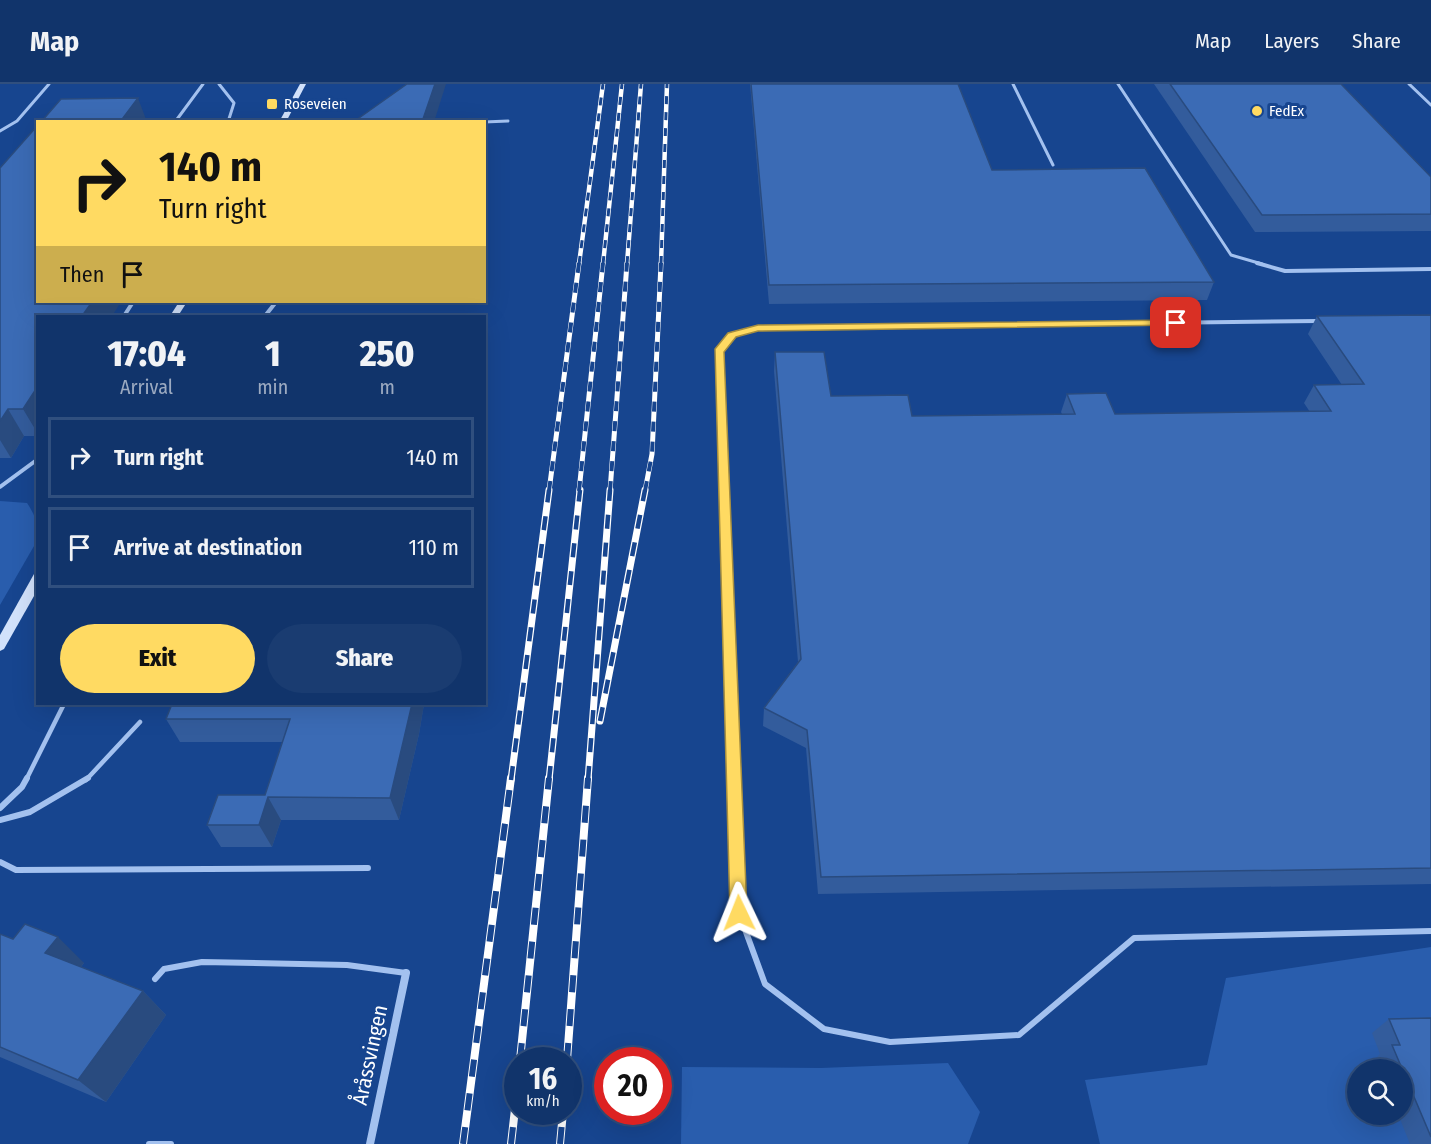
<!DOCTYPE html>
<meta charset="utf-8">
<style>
:root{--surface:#11346b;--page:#1a3c71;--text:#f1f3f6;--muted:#9caac1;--line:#304f7e;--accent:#ffda62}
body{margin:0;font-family:"Fira Sans Condensed",sans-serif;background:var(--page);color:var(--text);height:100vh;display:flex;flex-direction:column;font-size:22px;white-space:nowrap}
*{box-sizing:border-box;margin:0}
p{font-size:20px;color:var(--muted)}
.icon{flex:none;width:33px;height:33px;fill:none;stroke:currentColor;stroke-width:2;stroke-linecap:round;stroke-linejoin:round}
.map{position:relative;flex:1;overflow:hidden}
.drawer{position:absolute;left:36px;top:231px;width:450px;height:390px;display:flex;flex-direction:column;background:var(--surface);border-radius:0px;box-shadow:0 6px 24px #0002,0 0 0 2px var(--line)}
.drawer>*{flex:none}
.guide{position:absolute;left:36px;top:36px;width:450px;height:183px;border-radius:0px;box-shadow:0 6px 24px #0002,0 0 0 2px var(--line);background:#ffda62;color:#111;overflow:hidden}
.tools{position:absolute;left:1347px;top:975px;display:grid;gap:12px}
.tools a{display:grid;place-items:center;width:66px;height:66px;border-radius:50%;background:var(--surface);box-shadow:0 6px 24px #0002,0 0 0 2px var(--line);font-size:30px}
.speed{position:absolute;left:504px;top:963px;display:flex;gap:12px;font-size:30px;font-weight:700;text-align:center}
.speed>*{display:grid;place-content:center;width:78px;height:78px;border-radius:50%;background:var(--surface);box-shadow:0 6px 24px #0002,0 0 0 2px var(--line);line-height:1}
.speed small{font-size:15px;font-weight:400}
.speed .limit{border:9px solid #d22;background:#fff;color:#111}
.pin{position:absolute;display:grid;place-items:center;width:51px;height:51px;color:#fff;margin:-26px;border-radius:12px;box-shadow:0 3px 9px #0006}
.me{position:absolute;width:66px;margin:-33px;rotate:358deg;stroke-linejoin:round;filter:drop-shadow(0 0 4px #0008)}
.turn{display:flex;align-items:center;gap:21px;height:126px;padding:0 24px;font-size:27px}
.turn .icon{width:78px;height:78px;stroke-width:2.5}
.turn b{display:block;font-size:42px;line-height:51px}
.then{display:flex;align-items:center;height:57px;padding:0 24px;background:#0003;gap:12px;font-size:22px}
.eta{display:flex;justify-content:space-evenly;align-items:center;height:102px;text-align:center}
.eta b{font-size:36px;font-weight:800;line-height:42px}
.button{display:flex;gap:12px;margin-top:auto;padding:12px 24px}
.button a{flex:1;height:69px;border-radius:36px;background:var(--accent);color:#111;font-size:24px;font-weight:800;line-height:69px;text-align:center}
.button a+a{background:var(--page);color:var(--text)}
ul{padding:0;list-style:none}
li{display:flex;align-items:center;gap:18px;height:81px;margin:0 12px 9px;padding:0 12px;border:3px solid var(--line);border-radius:0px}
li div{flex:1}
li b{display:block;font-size:22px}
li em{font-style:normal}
header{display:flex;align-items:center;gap:36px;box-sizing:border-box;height:84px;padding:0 30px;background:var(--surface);border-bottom:2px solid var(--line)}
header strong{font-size:28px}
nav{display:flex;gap:33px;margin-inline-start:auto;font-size:21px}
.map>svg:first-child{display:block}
.green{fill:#295dad;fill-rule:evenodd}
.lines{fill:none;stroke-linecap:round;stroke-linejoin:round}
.service-far3{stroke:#a3c1ef;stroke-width:3}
.service-far2{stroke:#a3c1ef;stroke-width:4}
.service-far1{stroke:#a3c1ef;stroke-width:4.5}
.service{stroke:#a3c1ef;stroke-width:6}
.minor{stroke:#a3c1ef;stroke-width:8}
.secondary{fill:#d1e1fb;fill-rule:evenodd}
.rail-far3-casing{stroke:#fff;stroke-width:4.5}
.rail-far2-casing{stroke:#fff;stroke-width:5}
.rail-far1-casing{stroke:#fff;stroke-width:7}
.rail-casing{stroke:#fff;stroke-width:8}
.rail-far3{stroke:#17458f;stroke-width:3;stroke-dasharray:8;stroke-linecap:butt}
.rail-far2{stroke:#17458f;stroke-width:4;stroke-dasharray:10;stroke-linecap:butt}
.rail-far1{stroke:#17458f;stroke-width:4.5;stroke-dasharray:14;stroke-linecap:butt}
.rail{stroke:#17458f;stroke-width:6;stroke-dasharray:17;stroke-linecap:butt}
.wall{fill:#335c9c}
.shaded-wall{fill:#294b7f}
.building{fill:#3b6bb5;stroke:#294b7f;stroke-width:1.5}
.route{fill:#ffda62;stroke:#a68e40;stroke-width:1.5}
.poi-dot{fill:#ffda62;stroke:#17458f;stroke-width:2}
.labels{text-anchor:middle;stroke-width:6;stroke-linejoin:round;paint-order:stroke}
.far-poi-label{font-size:15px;fill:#fff;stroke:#17458f;text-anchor:start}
.near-street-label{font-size:21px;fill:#fff;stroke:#17458f}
</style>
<header>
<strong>Map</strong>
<nav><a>Map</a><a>Layers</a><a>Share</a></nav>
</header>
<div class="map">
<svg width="1431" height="1060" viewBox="0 0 1431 1060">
<rect width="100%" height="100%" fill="#17458f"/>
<g class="green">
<path d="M0,417L27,419C37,434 40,444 34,462L0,521Z"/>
<path d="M1431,863V1060H1100L1085,996L1207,981L1226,894ZM1358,986H1402V1030H1358Z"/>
<path d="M948,979L980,1028L968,1060H681L682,983L821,984Z"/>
</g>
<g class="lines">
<g class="service-far3">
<path d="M219,0L234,19L228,38"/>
<path d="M1013,0L1053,81"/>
<path d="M1118,0L1231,171L1262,180"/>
<path d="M1409,0L1431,21"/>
<path d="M175,38L203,0"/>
<path d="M484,38L508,37"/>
<path d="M0,47L17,37L49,0"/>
</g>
<g class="service-far2">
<path d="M1257,179L1285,187L1431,185"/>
<path d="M266,231L283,232"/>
<path d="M124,232L133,218"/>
<path d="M265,232L276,218"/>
<path d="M0,403L38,375"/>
<path d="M723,407L718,267L732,251L758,244L1318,237"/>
</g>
<g class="service-far1">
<path d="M723,406L734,696"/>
<path d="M26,696L64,620"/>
<path d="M86,696L140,638"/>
</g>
<g class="service">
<path d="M734,694L739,829L765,900L824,945L890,958L1019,951L1134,854L1431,847"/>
<path d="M0,724L22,703L27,694"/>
<path d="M0,736L30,728L88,694"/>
<path d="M0,778L16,786L368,784"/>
<path d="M155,895L164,885L202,878L347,881L406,889"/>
<path d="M149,1060H171"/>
</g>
<path class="minor" d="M370,1060L406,889"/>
<g class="secondary">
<path d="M300,0H306L286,38H279Z"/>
<path d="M179,218H187L178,232H170Z"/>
<path d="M38,489V505L4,565L0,567V551L34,490Z"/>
</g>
<defs>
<g id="rail-far3">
<path d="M579,180L603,0"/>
<path d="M603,180L622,0"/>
<path d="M627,180L641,0"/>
<path d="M661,180L667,0"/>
</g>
<g id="rail-far2">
<path d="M549,407L579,179"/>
<path d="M579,407L603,179"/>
<path d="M610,407L627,179"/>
<path d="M645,407L652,370L661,179"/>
</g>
<g id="rail-far1">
<path d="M600,637L645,406"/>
<path d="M511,696L549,406"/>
<path d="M549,696L580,406"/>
<path d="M588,696L610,406"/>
</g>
<g id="rail">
<path d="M520,976L549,694"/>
<path d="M567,976L588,694"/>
<path d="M463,1060L511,694"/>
<path d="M511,1060L518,999"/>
<path d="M560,1060L563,1028"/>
</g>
</defs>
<use href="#rail-far3" class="rail-far3-casing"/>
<use href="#rail-far2" class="rail-far2-casing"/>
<use href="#rail-far1" class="rail-far1-casing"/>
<use href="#rail" class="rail-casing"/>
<use href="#rail-far3" class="rail-far3"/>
<use href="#rail-far2" class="rail-far2"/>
<use href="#rail-far1" class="rail-far1"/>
<use href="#rail" class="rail"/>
</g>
<g class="wall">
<path d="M750,0H958L992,86L1214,198L1207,216L769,220Z"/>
<path d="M1154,0H1341L1431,93V147L1255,148Z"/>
<path d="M0,84L38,232V352H24L11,374H0Z"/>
<path d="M1431,231V800L818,810L806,664L763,642L764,624L798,578L774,287L775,268L831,312L912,332L1062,330L1061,328L1067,310L1115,330L1310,328L1304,319L1314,301H1342L1308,250L1317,232Z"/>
<path d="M172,620H424L419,650L399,736H281L272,763H221L207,741L265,711L283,658H180L166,635Z"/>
<path d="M0,850L84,879L81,883L143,907L166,931L106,1018L0,973Z"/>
<path d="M1431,934V1060H1410L1398,1030H1402V986H1379L1375,975L1380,970L1372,949L1389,935Z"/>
</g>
<g class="shaded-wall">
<path d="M435,0H446L434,38H422Z"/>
<path d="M138,14L147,38H120Z"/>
<path d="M92,218H121L112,232H82Z"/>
<path d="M38,302V350L23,325Z"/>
<path d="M8,325L24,352L11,374L0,356V337Z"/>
<path d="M412,620H424L419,650L399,736L390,714Z"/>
<path d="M268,713L281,736L272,763L259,741Z"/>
<path d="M58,853L84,879L72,894L45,869Z"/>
<path d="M143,907L166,931L106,1018L78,996Z"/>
</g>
<g class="building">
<path d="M407,0H435L422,38H358L359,34Z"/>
<path d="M751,0H958L992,86L1145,84L1214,198L769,201Z"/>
<path d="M1170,0H1341L1431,93V130L1262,131Z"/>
<path d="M138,14L120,38H41L61,15Z"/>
<path d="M38,41V218H92L82,232H38V302L23,325H8L0,337V84Z"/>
<path d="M1431,231V784L821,793L807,646L764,624L801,575L775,268H824L831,312L908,311L912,332L1075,330L1067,310L1106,309L1115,330L1331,327L1314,301L1364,300L1317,232Z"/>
<path d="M172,620H412L390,714L268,713L259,741H207L218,711H265L290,635H166Z"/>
<path d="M25,840L58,853L45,869L143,907L78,996L0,963V850L13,855Z"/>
<path d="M1431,934V1053L1392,961H1400L1389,935Z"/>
</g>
<path class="route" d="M1176,236L1181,239L1179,241L758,247L736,253L724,268L747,829L745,835L739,837L733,835L730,829L715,265L728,249L758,241Z"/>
<g class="poi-dot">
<rect x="266" y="14" width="12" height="12" rx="3"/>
<circle cx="1257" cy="27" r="6"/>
</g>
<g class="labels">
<g class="far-poi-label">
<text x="284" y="25">Roseveien</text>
<text x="1269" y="32">FedEx</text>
</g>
<g class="near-street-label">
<text transform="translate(370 971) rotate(-78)" y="7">Åråssvingen</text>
</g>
</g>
</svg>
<div class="tools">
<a><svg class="icon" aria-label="search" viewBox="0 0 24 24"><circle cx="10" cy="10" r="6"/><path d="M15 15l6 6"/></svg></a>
</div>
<div class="speed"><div>16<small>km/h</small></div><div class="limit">20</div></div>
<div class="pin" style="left:1176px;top:239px;background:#d93025"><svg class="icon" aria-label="arrive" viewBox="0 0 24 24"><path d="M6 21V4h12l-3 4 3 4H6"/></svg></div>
<svg class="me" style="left:739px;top:829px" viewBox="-20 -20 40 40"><path d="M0-17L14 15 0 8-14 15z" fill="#ffda62" stroke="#fff" stroke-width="4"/></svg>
<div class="guide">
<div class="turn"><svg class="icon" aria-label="right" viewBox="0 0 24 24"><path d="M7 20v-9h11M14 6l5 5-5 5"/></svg><div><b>140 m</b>Turn right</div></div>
<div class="then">Then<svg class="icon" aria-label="arrive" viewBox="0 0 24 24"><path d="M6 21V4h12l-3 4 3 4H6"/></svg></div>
</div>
<section class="drawer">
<div class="eta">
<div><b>17:04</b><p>Arrival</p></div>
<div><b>1</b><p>min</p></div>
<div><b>250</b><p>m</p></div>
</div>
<ul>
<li><svg class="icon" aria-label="right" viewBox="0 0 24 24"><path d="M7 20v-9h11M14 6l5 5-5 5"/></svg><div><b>Turn right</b></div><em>140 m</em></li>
<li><svg class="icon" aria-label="arrive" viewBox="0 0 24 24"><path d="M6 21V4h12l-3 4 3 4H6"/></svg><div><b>Arrive at destination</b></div><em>110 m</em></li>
</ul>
<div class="button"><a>Exit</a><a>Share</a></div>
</section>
</div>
